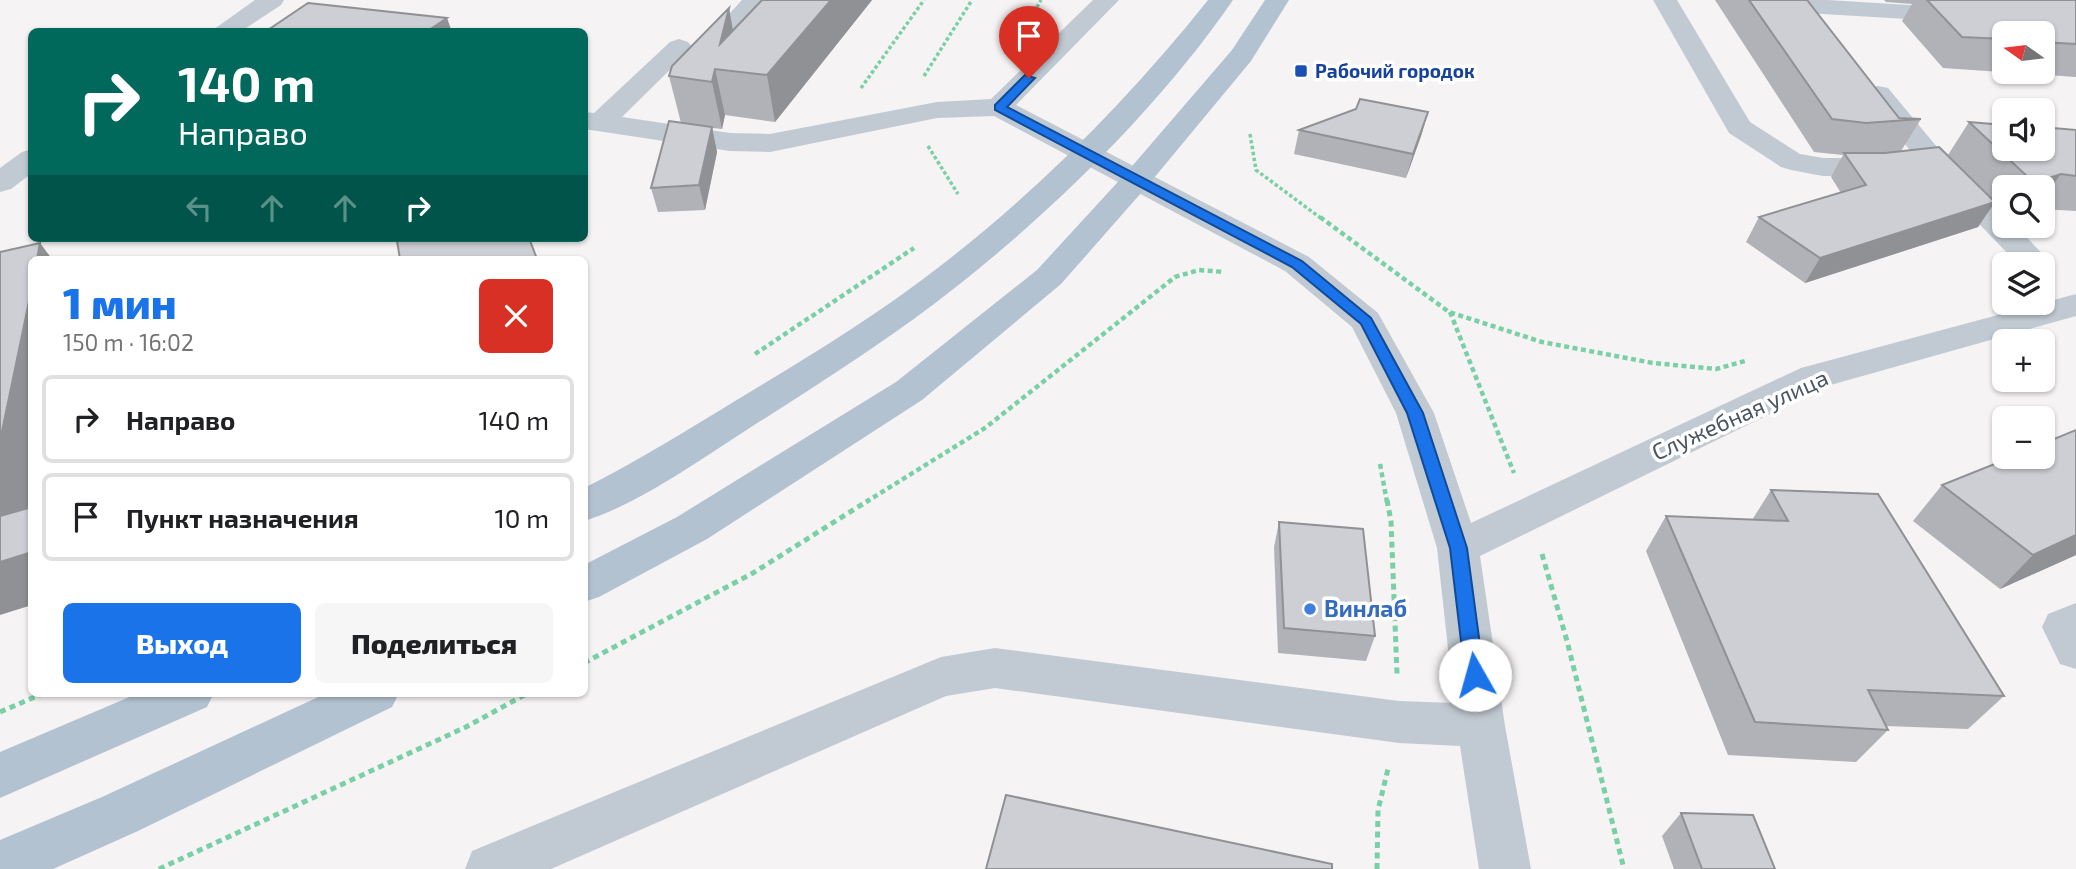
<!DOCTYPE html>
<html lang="ru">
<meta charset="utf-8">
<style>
:root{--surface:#fff;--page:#f6f6f6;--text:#202124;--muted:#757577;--line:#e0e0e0;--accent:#1a73e8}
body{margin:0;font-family:"Exo 2",sans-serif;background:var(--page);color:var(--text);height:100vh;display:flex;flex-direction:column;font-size:26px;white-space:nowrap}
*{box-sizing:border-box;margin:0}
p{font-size:23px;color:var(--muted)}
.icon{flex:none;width:38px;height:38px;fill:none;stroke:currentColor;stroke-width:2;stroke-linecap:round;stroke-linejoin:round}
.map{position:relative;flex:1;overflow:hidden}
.drawer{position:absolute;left:28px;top:256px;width:560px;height:441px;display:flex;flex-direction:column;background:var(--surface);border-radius:10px;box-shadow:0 2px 5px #0004}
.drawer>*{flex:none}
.guide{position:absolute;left:28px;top:28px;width:560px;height:214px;border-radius:10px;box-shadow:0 2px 5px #0004;background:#00695c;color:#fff;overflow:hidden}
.needle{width:46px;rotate:284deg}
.controls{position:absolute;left:1992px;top:21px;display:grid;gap:14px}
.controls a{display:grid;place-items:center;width:63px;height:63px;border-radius:10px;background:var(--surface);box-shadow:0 2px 5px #0004;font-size:35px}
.pin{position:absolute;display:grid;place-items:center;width:60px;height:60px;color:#fff;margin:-72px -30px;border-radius:50% 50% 50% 0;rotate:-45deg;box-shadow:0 0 7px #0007}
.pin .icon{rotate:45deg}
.me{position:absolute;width:77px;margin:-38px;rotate:353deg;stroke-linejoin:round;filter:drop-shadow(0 0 5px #0008)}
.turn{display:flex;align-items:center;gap:24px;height:147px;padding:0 35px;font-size:32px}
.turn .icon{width:91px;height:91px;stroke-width:2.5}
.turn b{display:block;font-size:49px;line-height:60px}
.lanes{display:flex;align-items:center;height:66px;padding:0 35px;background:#0003;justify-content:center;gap:35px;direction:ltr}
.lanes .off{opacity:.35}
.round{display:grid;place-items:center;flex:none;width:74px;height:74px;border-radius:10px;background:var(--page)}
.headline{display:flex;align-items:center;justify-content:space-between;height:119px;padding:0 35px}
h1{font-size:42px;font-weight:800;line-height:52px;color:var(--accent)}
.action{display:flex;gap:14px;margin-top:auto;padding:14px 35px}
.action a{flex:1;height:80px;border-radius:10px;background:var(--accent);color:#fff;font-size:28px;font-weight:800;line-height:80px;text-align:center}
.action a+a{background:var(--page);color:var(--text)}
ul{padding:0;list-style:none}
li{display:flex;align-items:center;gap:21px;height:88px;margin:0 14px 10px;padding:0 21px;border:4px solid var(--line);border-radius:10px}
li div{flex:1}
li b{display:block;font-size:26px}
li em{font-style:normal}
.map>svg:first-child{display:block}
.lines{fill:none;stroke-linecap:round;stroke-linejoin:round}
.path-far2{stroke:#7ad0a6;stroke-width:3.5;stroke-dasharray:3.5 2.5;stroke-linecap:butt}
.path-far1{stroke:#7ad0a6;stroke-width:4.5;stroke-dasharray:5 3.5;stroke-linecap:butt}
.path{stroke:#7ad0a6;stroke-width:5;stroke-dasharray:6 4.5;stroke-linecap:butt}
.minor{fill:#c1cad2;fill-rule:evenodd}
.major{fill:#b3c2d1;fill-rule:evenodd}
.wall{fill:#b0b2b7;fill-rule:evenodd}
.shaded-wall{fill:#909195}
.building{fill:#cdcfd5;stroke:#909195;stroke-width:2}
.route{fill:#1a73e8;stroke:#114b97;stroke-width:2}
.transit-dot{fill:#1a4fb4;stroke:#fff;stroke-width:2.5}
.shop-dot{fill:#3f7fe0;stroke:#fff;stroke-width:2.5}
.labels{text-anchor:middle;stroke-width:7;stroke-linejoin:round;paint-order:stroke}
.far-transit-label{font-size:19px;font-weight:bold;fill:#164399;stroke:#fff;text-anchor:start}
.street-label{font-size:23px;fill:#4a5661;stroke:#fff}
.shop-label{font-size:23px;font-weight:bold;fill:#366cbe;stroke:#fff;text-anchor:start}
</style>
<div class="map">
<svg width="2076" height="869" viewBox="0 0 2076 869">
<rect width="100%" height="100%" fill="#f5f3f3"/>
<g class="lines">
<g class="path-far2">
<path d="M1028,23L1041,0"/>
<path d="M924,76L972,0"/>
<path d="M861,88L924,0"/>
<path d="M1250,134L1256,170L1322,219"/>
<path d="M928,146L958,194"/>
</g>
<g class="path-far1">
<path d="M1320,217L1449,312L1542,342L1653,363L1716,369L1745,361"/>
<path d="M1450,312L1514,473"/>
<path d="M755,354L914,248"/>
<path d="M1380,464L1387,502"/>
<path d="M866,502L985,428L1175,277L1199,270L1224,272"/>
</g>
<g class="path">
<path d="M1387,500L1391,521L1397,674"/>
<path d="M1542,554L1567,641L1624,869"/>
<path d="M584,663L753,573L869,500"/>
<path d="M0,712L44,693"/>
<path d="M159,869L466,727L528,693"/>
<path d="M1377,869L1378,810L1388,769"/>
</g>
<g class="minor">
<path d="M255,0H284L281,5L240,32H210Z"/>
<path d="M742,0H767C756,16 741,38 720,33L716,28Z"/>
<path d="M1093,0H1119L1016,105L1309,257L1378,313L1434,413L1471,523L1801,368L2076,294V316L1827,386L1480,556L1505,726L1531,869H1479L1460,746L1399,743L995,688L946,696L551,869H465L472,851L941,657L995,648L1399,701L1454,703L1437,548L1396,413L1352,327L1285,271L994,116L937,118L770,152L730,151L584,129V112L594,113L670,42L679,39L688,42L692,47L688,52L622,117L730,133L770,134L937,102L991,99Z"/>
<path d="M1653,0H1677L1750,122L1800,154L1823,158H1887L1897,161L1902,167L1897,173L1887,176H1823L1791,170L1781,167L1729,133Z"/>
<path d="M1828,0L1958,8L1967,10L1970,15L1967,20L1958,22L1806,13L1797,11L1794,6L1801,0Z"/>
<path d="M1878,86L1888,88L1942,153L2004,214V226H2016L2052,264L2048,271L2042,272V264H2018L1922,165L1864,94L1868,88Z"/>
<path d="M32,149V173L11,189L0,192V168L22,152Z"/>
<path d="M2076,603V669L2060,664L2042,627L2048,614Z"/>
</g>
<g class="major">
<path d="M1208,0H1233C1157,111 1041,223 934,304C873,350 809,390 745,431C698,461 637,505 584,521V488C638,461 689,429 740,398C808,357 876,316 939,267C1039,190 1129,99 1208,0Z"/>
<path d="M1265,0H1289L1251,61L1149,184L1061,284L922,400L707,539L599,597L584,602V565L677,517L896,382L1037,270L1127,172L1232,50Z"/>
<path d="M139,693H214L207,707L0,798V752Z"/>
<path d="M327,693H399L392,707L138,831L53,869H0V840L102,797Z"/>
</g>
</g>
<g class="wall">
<path d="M762,0H872L775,122L725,115L722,129L712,128L717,152L705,210L658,212L651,188L681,123L669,76L733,31Z"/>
<path d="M1715,0H1807L1899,118L1921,119L1901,151L1995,202L1978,227L1805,283L1746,242L1759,217L1841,193L1831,177L1843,155L1814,152Z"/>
<path d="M1884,0H2076V77L1943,68L1902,21L1912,4L1886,2ZM2004,33H2042V72H2004Z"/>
<path d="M1428,112L1421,136L1406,178L1294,154L1299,130Z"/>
<path d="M1969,122L2076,130V211L2042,209V187H2004V210L1948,155Z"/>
<path d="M1942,485L2076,555L2000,589L1913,521Z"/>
<path d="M1771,490L2004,696L1968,729L1886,726L1888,730L1856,762L1728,755L1646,551L1666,516L1752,520Z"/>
<path d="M1279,522L1375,636L1366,661L1278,653L1274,547Z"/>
<path d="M1681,813L1775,869H1674L1662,836Z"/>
</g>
<g class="shaded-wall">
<path d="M831,0H872L775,122L767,75Z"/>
<path d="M729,8L737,53L720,44Z"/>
<path d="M447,18L452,32H426Z"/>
<path d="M715,69L725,115L722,129L712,82Z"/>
<path d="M1428,112L1421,136L1406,178L1413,154Z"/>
<path d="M712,127L717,152L705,210L699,185Z"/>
<path d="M2061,174L2042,200V187H2028L2030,184Z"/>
<path d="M1995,202L1978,227L1805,283L1820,258Z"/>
<path d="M40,243L52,259H37Z"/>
<path d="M32,287V605L0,615V441Z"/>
<path d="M2076,535V555L2000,589L2033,555Z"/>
</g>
<g class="building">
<path d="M762,0H831L767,75L715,69L712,82L669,76L672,66L729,8L720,44Z"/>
<path d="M1749,0H1807L1899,118L1921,119L1866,123L1832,119Z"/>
<path d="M1927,0H2076V44L2042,42V33H2004V39L1962,37Z"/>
<path d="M308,3L447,18L426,32H265Z"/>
<path d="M1360,99L1428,112L1413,154L1299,130L1356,109Z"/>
<path d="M669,121L712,127L699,185L651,188Z"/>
<path d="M1969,122L2004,125V149H2042V127L2076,130V176L2061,174L2030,184L2029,178Z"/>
<path d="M1939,147L1995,202L1820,258L1759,217L1866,185L1844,153H1885Z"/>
<path d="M410,238H529L537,259H400L397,241Z"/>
<path d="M40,243L37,259H32V287L0,441V252Z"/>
<path d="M2076,430V535L2033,555L1942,485L2012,457H2042V444Z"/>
<path d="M1771,490L1878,494L2004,696L1868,690L1888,730L1755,722L1666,516L1788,521Z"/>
<path d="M32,507V552L0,562V516Z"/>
<path d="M1279,522L1363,529L1375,636L1284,628Z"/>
<path d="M1006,795L1332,864V869H986Z"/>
<path d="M1681,813L1753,815L1775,869H1702Z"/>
</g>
<path class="route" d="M1025,75L1035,78L1007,107L1302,261L1371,318L1423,413L1467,548L1484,675L1482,681L1475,683L1468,681L1465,675L1450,548L1407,413L1361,324L1292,267L995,110V105Z"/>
<rect class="transit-dot" x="1294" y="64" width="14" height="14" rx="3.5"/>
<circle class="shop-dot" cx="1310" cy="609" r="7"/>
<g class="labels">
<g class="far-transit-label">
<text x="1315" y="78">Рабочий городок</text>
</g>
<g class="street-label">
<text transform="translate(1740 415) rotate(-24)" y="8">Служебная улица</text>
</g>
<g class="shop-label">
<text x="1324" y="617">Винлаб</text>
</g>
</g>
</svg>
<div class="controls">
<a><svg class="needle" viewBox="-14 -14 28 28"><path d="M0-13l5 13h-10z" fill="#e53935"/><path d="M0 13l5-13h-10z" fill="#757577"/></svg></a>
<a><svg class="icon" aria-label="sound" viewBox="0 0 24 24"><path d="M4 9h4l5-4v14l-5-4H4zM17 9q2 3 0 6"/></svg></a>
<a><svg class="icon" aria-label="search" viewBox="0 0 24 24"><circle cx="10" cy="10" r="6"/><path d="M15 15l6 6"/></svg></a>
<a><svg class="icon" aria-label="layers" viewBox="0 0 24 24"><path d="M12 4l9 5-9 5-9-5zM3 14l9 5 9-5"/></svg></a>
<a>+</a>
<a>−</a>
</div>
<div class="pin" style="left:1029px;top:78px;background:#d93025"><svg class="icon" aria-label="arrive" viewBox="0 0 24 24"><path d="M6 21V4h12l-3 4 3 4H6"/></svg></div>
<svg class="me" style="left:1475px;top:675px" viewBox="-20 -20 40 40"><circle r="19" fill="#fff"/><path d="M0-13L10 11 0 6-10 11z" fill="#1a73e8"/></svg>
<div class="guide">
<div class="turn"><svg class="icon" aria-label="right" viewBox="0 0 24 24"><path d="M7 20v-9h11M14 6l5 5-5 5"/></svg><div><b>140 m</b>Направо</div></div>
<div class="lanes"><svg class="icon off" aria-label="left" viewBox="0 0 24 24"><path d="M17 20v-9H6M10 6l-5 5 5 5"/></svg><svg class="icon off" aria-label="ahead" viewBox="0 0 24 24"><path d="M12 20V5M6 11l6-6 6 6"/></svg><svg class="icon off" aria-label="ahead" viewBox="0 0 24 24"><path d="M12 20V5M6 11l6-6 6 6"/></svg><svg class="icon" aria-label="right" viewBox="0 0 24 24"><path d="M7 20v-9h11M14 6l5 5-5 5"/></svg></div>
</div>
<section class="drawer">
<div class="headline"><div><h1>1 мин</h1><p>150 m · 16:02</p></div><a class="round" style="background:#d93025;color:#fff"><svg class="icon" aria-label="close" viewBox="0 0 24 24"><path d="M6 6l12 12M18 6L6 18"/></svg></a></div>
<ul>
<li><svg class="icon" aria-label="right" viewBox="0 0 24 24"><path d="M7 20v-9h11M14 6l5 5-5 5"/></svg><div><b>Направо</b></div><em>140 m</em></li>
<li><svg class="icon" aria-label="arrive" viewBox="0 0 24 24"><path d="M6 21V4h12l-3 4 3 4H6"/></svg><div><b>Пункт назначения</b></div><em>10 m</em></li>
</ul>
<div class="action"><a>Выход</a><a>Поделиться</a></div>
</section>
</div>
